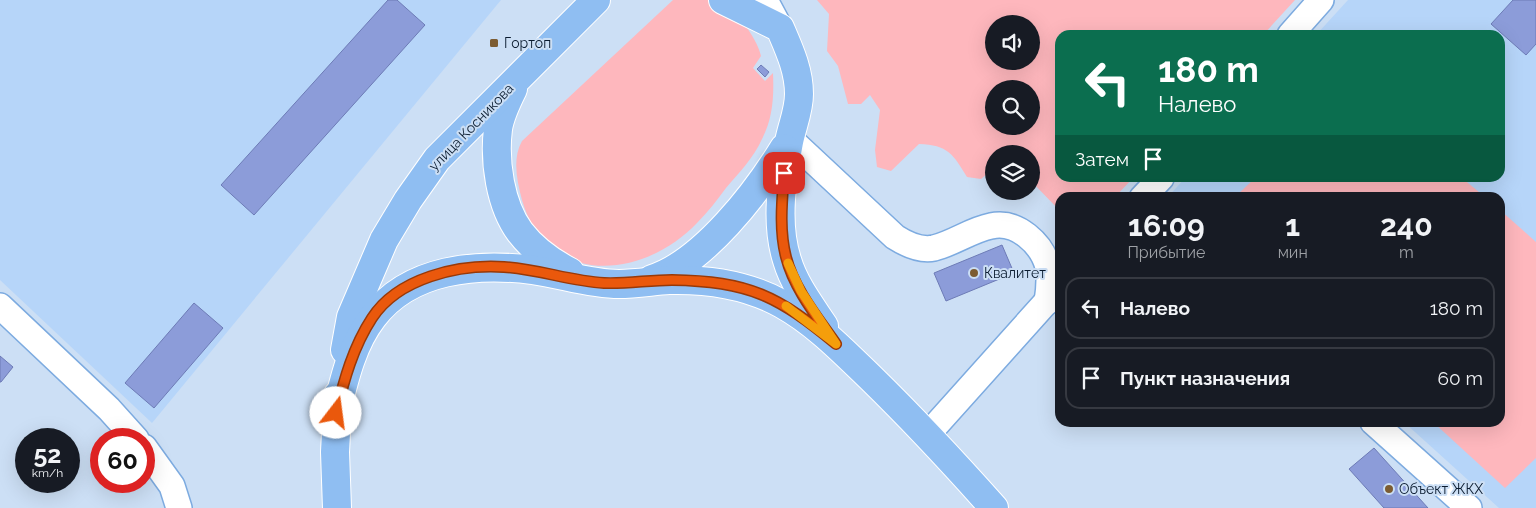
<!DOCTYPE html>
<html lang="ru">
<meta charset="utf-8">
<style>
:root{--surface:#171b24;--page:#20242c;--text:#f1f3f6;--muted:#9ea1a6;--line:#363941}
body{margin:0;font-family:Raleway,sans-serif;background:var(--page);color:var(--text);height:100vh;display:flex;flex-direction:column;font-size:19px;white-space:nowrap}
*{box-sizing:border-box;margin:0}
p{font-size:16px;color:var(--muted)}
.icon{flex:none;width:28px;height:28px;fill:none;stroke:currentColor;stroke-width:2;stroke-linecap:round;stroke-linejoin:round}
.map{position:relative;flex:1;overflow:hidden}
.panel{position:absolute;left:1055px;top:192px;width:450px;height:235px;display:flex;flex-direction:column;background:var(--surface);border-radius:15px;box-shadow:0 5px 20px #0002}
.panel>*{flex:none}
.guide{position:absolute;left:1055px;top:30px;width:450px;height:152px;border-radius:15px;box-shadow:0 5px 20px #0002;background:#0b6e4f;color:#fff;overflow:hidden}
.controls{position:absolute;left:985px;top:15px;display:grid;gap:10px}
.controls a{display:grid;place-items:center;width:55px;height:55px;border-radius:50%;background:var(--surface);box-shadow:0 5px 20px #0002;font-size:25px}
.speed{position:absolute;left:15px;top:428px;display:flex;gap:10px;font-size:25px;font-weight:700;text-align:center}
.speed>*{display:grid;place-content:center;width:65px;height:65px;border-radius:50%;background:var(--surface);box-shadow:0 5px 20px #0002;line-height:1}
.speed small{font-size:12px;font-weight:400}
.speed .limit{border:8px solid #d22;background:#fff;color:#111}
.pin{position:absolute;display:grid;place-items:center;width:42px;height:42px;color:#fff;margin:-21px;border-radius:10px;box-shadow:0 2px 8px #0006}
.me{position:absolute;width:55px;margin:-28px;rotate:15deg;stroke-linejoin:round;filter:drop-shadow(0 0 4px #0008)}
.turn{display:flex;align-items:center;gap:18px;height:105px;padding:0 20px;font-size:22px}
.turn .icon{width:65px;height:65px;stroke-width:2.5}
.turn b{display:block;font-size:35px;line-height:42px}
.then{display:flex;align-items:center;height:48px;padding:0 20px;background:#0003;gap:10px;font-size:19px}
.eta{display:flex;justify-content:space-evenly;align-items:center;height:85px;text-align:center}
.eta b{font-size:30px;font-weight:700;line-height:35px}
ul{padding:0;list-style:none}
li{display:flex;align-items:center;gap:15px;height:62px;margin:0 10px 8px;padding:0 10px;border:2px solid var(--line);border-radius:15px}
li div{flex:1}
li b{display:block;font-size:19px}
li em{font-style:normal}
.map>svg:first-child{display:block}
.built{fill:#b6d5f9}
.green{fill:#feb7bd;fill-rule:evenodd}
.building{fill:#8c9cd9;stroke:#6d7bb6}
.lines{fill:none;stroke-linecap:round;stroke-linejoin:round}
.minor-casing{stroke:#7dabe0;stroke-width:28}
.major-casing{stroke:#fff;stroke-width:30}
.minor{stroke:#fff;stroke-width:25}
.major{stroke:#8fbef2;stroke-width:28}
.route-casing{stroke:#983908;stroke-width:12}
.route{stroke:#ea580c;stroke-width:9}
.slow{stroke:#f59e0b;stroke-width:9}
.poi-dot{fill:#7c5c32;stroke:#ccdff5;stroke-width:2}
.labels{text-anchor:middle;stroke-width:4;stroke-linejoin:round;paint-order:stroke}
.poi-label{font-size:14px;fill:#0a1b2f;stroke:#ccdff5;text-anchor:start}
.street-label{font-size:14px;fill:#0a1b2f;stroke:#ccdff5}
</style>
<div class="map">
<svg width="1536" height="508" viewBox="0 0 1536 508">
<rect width="100%" height="100%" fill="#ccdff5"/>
<g class="built">
<path d="M0,0H501L152,423L0,280Z"/>
<path d="M1348,0H1536V508H1499L1405,423L1500,422V198H1167L1185,178H1500V35H1316Z"/>
</g>
<g class="green">
<path d="M673,0C686,0 700,0 712,0C732,3 757,37 761,56L753,68L765,81L773,73C774,96 773,118 762,139C754,157 739,173 726,188C717,200 708,212 697,223C664,258 605,281 560,254C541,241 528,222 522,200C517,180 512,159 522,141Z"/>
<path d="M817,0H1295L1263,35H1060V178H1133L1115,197L1060,198V211L1031,181V154H994V168L981,179L967,177C953,154 948,145 919,144L891,171L877,167L875,150L880,110L870,95L861,104H848L838,66L827,51L829,14ZM994,24H1031V61H994ZM994,89H1031V126H994Z"/>
<path d="M1255,178H1462L1485,197H1235Z"/>
<path d="M1500,210L1536,242V458L1505,488L1434,423L1500,422Z"/>
</g>
<g class="building">
<path d="M388,0H397L425,25L254,215L221,185Z"/>
<path d="M1513,0H1536V44L1526,55L1491,24Z"/>
<path d="M761,65L769,72L765,77L757,69Z"/>
<path d="M1002,245L1014,273L946,301L934,273Z"/>
<path d="M194,303L223,328L154,408L125,383Z"/>
<path d="M0,356L13,367L1,382H0Z"/>
<path d="M1374,448L1428,508H1384L1349,469Z"/>
</g>
<g class="lines">
<defs>
<g id="minor">
<path d="M765,0L780,28"/>
<path d="M1290,35L1321,0"/>
<path d="M790,139L895,237C906,244 920,251 934,248C954,243 971,230 991,226C1017,220 1042,244 1048,267C1050,279 1049,290 1047,302"/>
<path d="M1142,198L1161,178"/>
<path d="M0,306L109,409L136,439"/>
<path d="M1373,422L1469,508"/>
<path d="M928,434L1058,289"/>
<path d="M144,447L172,486L179,508"/>
</g>
<g id="major">
<path d="M723,0L780,28C789,49 799,70 799,94C799,111 792,126 789,142C782,179 775,223 787,260C794,284 810,305 824,326"/>
<path d="M513,89C507,101 500,115 498,129C494,161 500,205 520,232C533,249 551,262 570,272"/>
<path d="M652,279C703,263 757,192 784,148"/>
<path d="M345,350L351,317L384,240L408,200L437,159L596,0"/>
<path d="M336,413C344,380 352,344 373,317C410,268 477,263 533,270C562,274 590,284 619,284C636,284 653,281 669,280C708,279 748,285 782,304C816,323 843,351 871,378C914,420 954,463 994,508"/>
<path d="M337,508L335,452L338,395"/>
</g>
</defs>
<use href="#minor" class="minor-casing"/>
<use href="#major" class="major-casing"/>
<use href="#minor" class="minor"/>
<use href="#major" class="major"/>
</g>
<g class="lines">
<defs>
<path id="route" d="M336,413C344,380 353,347 372,318C398,278 458,264 504,267C538,269 570,281 604,283C627,284 649,280 672,280C749,281 778,296 836,344C818,318 794,289 786,257C779,230 782,201 784,173"/>
</defs>
<use href="#route" class="route-casing"/>
<use href="#route" class="route"/>
<path class="slow" d="M786,306L836,344L801,291L788,263"/>
</g>
<g class="poi-dot">
<rect x="489" y="38" width="10" height="10" rx="2.5"/>
<circle cx="974" cy="273" r="5"/>
<circle cx="1389" cy="489" r="5"/>
</g>
<g class="labels">
<g class="poi-label">
<text x="504" y="48">Гортоп</text>
<text x="984" y="278">Квалитет</text>
<text x="1399" y="494">Объект ЖКХ</text>
</g>
<g class="street-label">
<text transform="translate(471 127) rotate(-46)" y="5">улица Косникова</text>
</g>
</g>
</svg>
<div class="controls">
<a><svg class="icon" aria-label="sound" viewBox="0 0 24 24"><path d="M4 9h4l5-4v14l-5-4H4zM17 9q2 3 0 6"/></svg></a>
<a><svg class="icon" aria-label="search" viewBox="0 0 24 24"><circle cx="10" cy="10" r="6"/><path d="M15 15l6 6"/></svg></a>
<a><svg class="icon" aria-label="layers" viewBox="0 0 24 24"><path d="M12 4l9 5-9 5-9-5zM3 14l9 5 9-5"/></svg></a>
</div>
<div class="speed"><div>52<small>km/h</small></div><div class="limit">60</div></div>
<div class="pin" style="left:784px;top:173px;background:#d93025"><svg class="icon" aria-label="arrive" viewBox="0 0 24 24"><path d="M6 21V4h12l-3 4 3 4H6"/></svg></div>
<svg class="me" style="left:336px;top:413px" viewBox="-20 -20 40 40"><circle r="19" fill="#fff"/><path d="M0-13L10 11 0 6-10 11z" fill="#ea580c"/></svg>
<div class="guide">
<div class="turn"><svg class="icon" aria-label="left" viewBox="0 0 24 24"><path d="M17 20v-9H6M10 6l-5 5 5 5"/></svg><div><b>180 m</b>Налево</div></div>
<div class="then">Затем<svg class="icon" aria-label="arrive" viewBox="0 0 24 24"><path d="M6 21V4h12l-3 4 3 4H6"/></svg></div>
</div>
<section class="panel">
<div class="eta">
<div><b>16:09</b><p>Прибытие</p></div>
<div><b>1</b><p>мин</p></div>
<div><b>240</b><p>m</p></div>
</div>
<ul>
<li><svg class="icon" aria-label="left" viewBox="0 0 24 24"><path d="M17 20v-9H6M10 6l-5 5 5 5"/></svg><div><b>Налево</b></div><em>180 m</em></li>
<li><svg class="icon" aria-label="arrive" viewBox="0 0 24 24"><path d="M6 21V4h12l-3 4 3 4H6"/></svg><div><b>Пункт назначения</b></div><em>60 m</em></li>
</ul>
</section>
</div>
